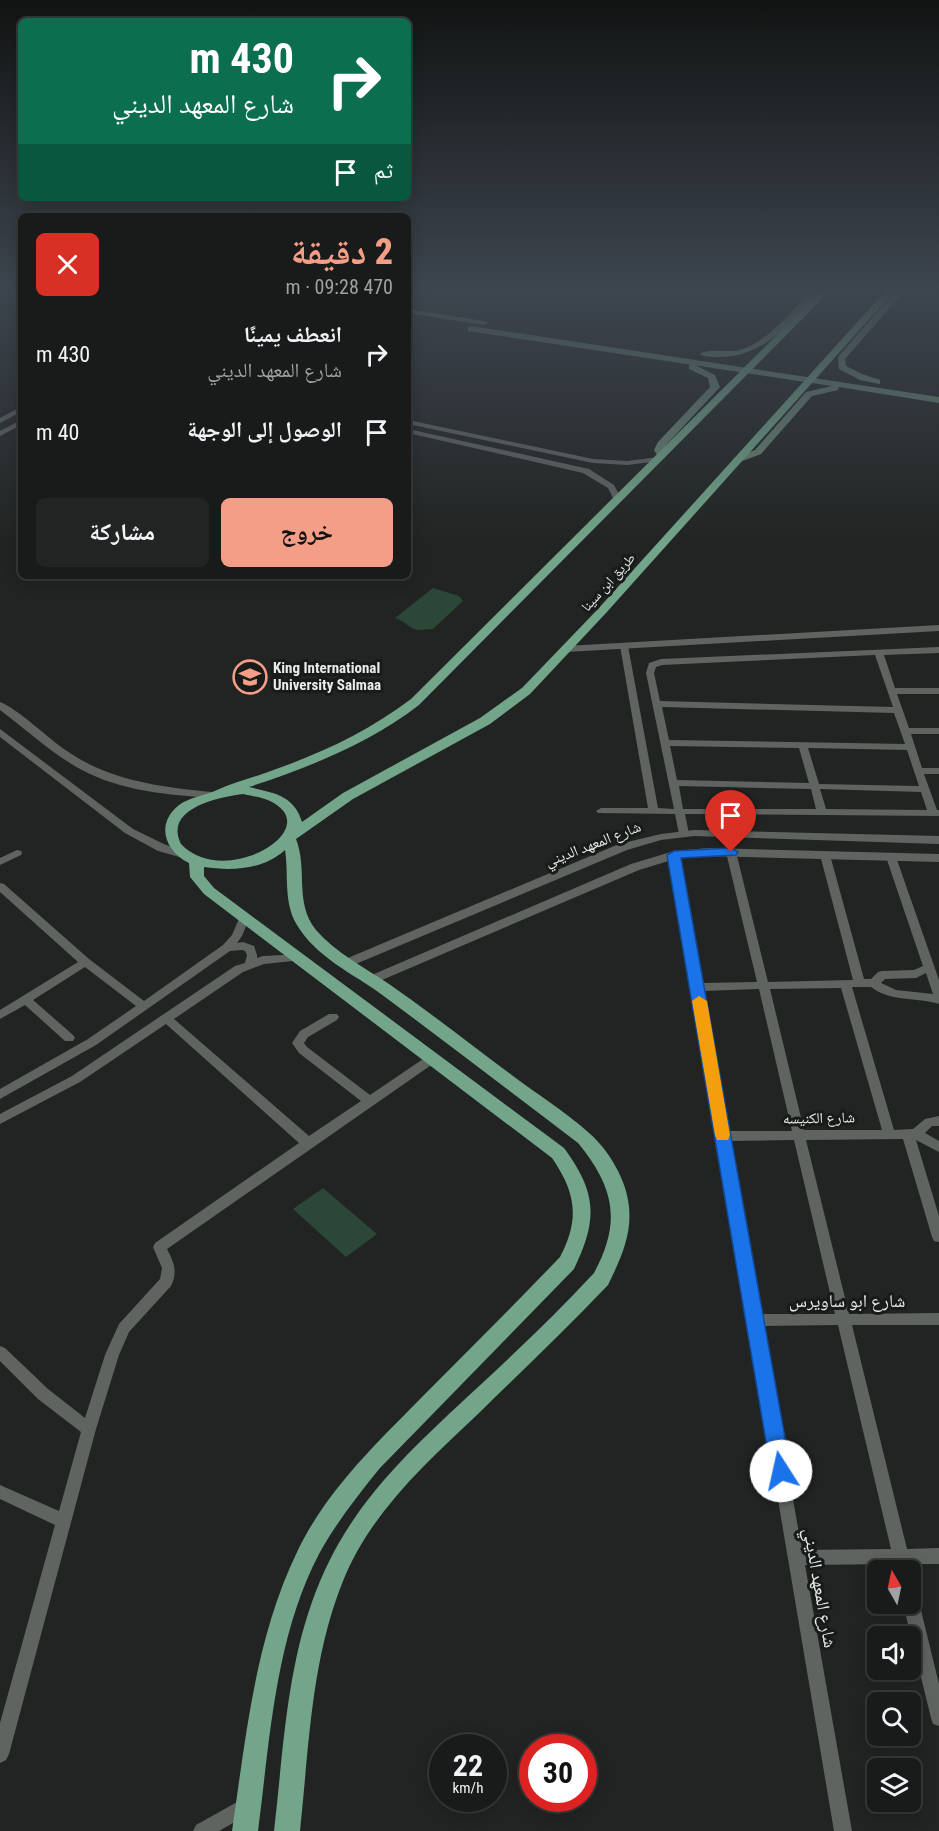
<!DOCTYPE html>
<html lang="ar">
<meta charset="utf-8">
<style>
:root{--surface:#191b1a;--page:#222423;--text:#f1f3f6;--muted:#9fa1a2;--line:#373939;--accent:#f49e87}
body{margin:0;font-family:"Roboto Condensed","Noto Naskh Arabic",sans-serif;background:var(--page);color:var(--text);direction:rtl;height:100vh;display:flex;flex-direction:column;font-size:22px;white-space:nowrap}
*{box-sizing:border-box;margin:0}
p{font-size:20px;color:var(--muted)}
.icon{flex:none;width:33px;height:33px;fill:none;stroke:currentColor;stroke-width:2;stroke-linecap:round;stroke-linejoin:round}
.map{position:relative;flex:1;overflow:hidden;direction:ltr}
.side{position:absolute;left:18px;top:213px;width:393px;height:366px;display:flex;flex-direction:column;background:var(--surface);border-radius:9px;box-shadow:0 3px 15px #0003,0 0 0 2px var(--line);direction:rtl}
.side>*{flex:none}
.banner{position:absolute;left:18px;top:18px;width:393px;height:183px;border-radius:9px;box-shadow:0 3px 15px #0003,0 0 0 2px var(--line);direction:rtl;background:#0b6e4f;color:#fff;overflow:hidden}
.needle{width:39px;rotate:351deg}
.fabs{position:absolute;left:867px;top:1560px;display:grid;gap:12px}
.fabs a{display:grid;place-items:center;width:54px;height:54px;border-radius:9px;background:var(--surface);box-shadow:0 3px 15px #0003,0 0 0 2px var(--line);font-size:30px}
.speed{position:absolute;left:429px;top:1734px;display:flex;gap:12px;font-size:30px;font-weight:700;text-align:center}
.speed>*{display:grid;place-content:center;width:78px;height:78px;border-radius:50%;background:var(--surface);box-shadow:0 3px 15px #0003,0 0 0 2px var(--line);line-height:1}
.speed small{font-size:15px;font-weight:400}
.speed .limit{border:9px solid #d22;background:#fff;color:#111}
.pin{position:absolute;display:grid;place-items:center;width:51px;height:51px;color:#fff;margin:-62px -26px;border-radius:50% 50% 50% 0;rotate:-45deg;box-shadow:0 0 6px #0007}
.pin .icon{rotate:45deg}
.me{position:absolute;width:66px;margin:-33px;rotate:350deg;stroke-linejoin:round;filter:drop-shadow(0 0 4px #0008)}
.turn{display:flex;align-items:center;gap:21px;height:126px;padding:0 18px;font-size:27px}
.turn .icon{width:78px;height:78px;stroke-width:2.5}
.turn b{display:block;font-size:42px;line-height:51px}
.then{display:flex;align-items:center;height:57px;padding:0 18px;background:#0003;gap:12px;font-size:22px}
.round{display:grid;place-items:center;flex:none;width:63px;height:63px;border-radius:9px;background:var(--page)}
.overview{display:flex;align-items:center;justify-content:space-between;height:102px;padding:0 18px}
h1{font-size:36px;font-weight:800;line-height:45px;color:var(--accent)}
.primary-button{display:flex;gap:12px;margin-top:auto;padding:12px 18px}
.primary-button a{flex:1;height:69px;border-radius:9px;background:var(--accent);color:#111;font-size:24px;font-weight:800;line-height:69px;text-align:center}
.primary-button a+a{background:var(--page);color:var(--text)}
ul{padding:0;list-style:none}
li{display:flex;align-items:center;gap:18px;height:78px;padding:0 18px}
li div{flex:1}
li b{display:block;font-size:22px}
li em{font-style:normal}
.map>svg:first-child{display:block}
.green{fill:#2a4738}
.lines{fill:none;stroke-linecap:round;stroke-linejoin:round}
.minor{fill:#5f6461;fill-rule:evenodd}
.tertiary{fill:#5f6461;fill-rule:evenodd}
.secondary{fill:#698475;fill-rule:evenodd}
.primary{fill:#73a58a;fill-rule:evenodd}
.route{fill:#1a73e8;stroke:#114b97;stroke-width:1.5}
.slow{fill:#f59e0b}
.labels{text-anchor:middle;stroke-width:6;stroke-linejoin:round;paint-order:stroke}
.far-street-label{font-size:14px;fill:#e9ebea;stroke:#171b19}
.poi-label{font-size:15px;font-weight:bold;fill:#e9ebea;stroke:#171b19;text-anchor:start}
.street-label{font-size:15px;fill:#e9ebea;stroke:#171b19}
.near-street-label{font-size:18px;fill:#e9ebea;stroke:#171b19}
</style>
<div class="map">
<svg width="939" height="1831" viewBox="0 0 939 1831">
<rect width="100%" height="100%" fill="#212422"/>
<g class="green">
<path d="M433,588L459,596L463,601L433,629C428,629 422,630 417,630C411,629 404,621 395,618Z"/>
<path d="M323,1188L377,1234L346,1257L293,1209Z"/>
</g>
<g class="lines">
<g class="minor">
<path d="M624,643L628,646L658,808L674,809L646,673L649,663L661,659L939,647V653L884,655L895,688H939V694H897L909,728H939V734H911L922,768H939V774H924L937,810H939V816L685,814L689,834L684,837L679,834L675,814L598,813L596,811L601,808H648L620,646ZM875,655L893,707L660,701L654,673L656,667L662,665ZM662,707L894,713L905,744L669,740ZM670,746L799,748L809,783L677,780ZM808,748L907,750L919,786L819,784ZM679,786L811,789L816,809H683ZM820,789L921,792L927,810L826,809Z"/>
<path d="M731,849L736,852L768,982L853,980L820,855L825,852L830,855L864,979H871L878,972L882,971L914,970L923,966L886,857L891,854L896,857L939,980V1004C917,997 890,1002 871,987H852L894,1130L913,1129L925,1119L939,1116V1126H932L925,1133L939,1141V1152L916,1140L939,1216V1242L934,1241L932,1237L903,1139L806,1140L849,1314L939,1313V1325H852L907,1549L939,1548V1564H910L912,1570L910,1573V1570H896L895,1564L805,1565L852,1831H834L669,855L674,852L679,855L702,983L757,982L726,852ZM926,973L933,994L896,990L881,983L885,979L916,978ZM841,988L882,1130H804L770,989ZM759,989L792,1131H728L703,991ZM794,1140L835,1314H760L730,1141ZM838,1325L891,1549L802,1550L762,1326Z"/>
<path d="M17,850L21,851L22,853L21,855L0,865V858Z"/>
<path d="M0,883L4,884L89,959L144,1001L223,945L232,935L241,914H249L250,916L242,936L237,943L243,942L254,946L257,955V958L263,956L302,954L303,957L302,960L264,964L243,972L174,1019L309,1136L361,1101L299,1053L292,1043L300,1031L329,1014H337L339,1017L337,1020L308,1037L304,1043L307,1047L370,1095L429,1055H437L439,1058L437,1061L167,1249C174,1263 178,1271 171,1286L129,1332L119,1355L96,1429L9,1754L6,1760L0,1763V1723L55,1525L0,1499V1485L59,1511L81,1432L38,1399L0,1361V1346L5,1348L48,1389L85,1418L105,1355L119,1324L160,1279L162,1268L153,1247L155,1243L299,1143L166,1024L80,1082L0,1124V1114L72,1076L235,966L245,963L247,955L245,951L242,950L230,951L96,1045L0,1099V1089L88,1039L136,1006L85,967L33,1000L73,1035L75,1038L73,1041H65L25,1005L0,1019V1010L78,962L0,892Z"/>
<path d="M910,1590L916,1592L918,1598L939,1684V1726L933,1724L931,1718L903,1604H910Z"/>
<path d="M246,1797L252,1800L255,1806L252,1812L219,1831H193L196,1825Z"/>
</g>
<g class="tertiary">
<path d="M21,407V412L0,423V418Z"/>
<path d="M21,420V425L0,436V431Z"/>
<path d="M408,420L593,459L627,461L659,457L663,459L659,461L627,465L593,463L408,424Z"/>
<path d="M408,429L589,469L614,485L622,500L615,502L608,488L583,473L408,433Z"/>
<path d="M939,625V631L566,652L561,649L566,646Z"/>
<path d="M0,702C17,708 50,740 67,751C110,781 161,787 212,792L217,795L212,798C169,795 121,791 82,770C52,754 27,730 0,710Z"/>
<path d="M0,729L133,829L166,845L187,851L189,854L187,857L183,858L158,851L125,833L0,737Z"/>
<path d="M694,830L939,836V844L694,836L661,840L627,850L351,966L347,967L341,963L343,960L619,844L661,834Z"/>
<path d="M709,848L939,854V862L709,856L675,859L639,870L375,983H367L365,980L367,977L631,864L674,851Z"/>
</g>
<g class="secondary">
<path d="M814,287H823C795,319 764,359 717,357C711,357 705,357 700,354C709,348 728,353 740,350C771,340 792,310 814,287Z"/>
<path d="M899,287H908L845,359L846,366L862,374L880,380V384L860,380L839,369L838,357Z"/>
<path d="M408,309L484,321L488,323L484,325L408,313Z"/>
<path d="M471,326L939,397V403L839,387L838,390L812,396L761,454L737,463L734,462V458L755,450L806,392L832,386L468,331V327Z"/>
<path d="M689,365H695L715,375L720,387L666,445L665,458H659L654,450L658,442L710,387L708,378L689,369Z"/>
</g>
<path class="primary" d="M825,287H834L419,705C368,744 310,767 249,787C274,793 294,795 302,822L343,793L480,718L522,688L598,609L889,287H898L606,613L530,694L490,724L353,799L296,839C308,869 294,903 316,930C336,953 364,967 389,984C431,1013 471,1045 513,1076C538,1095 566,1112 589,1133C609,1150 627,1181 629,1207C632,1236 620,1260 608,1285C566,1329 522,1371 479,1413C427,1462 370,1513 343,1581C311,1660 309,1747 300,1831H274C283,1755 286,1675 312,1602C345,1508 406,1454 477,1388C517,1351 557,1313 594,1273C622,1221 614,1187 578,1143C512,1093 447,1043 381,994C352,973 316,957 297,925C283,902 289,875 285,850C263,870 232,871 204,867V876L214,888L564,1148C597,1193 598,1219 574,1269L380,1468C358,1495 336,1523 319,1554C275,1638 270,1739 258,1831H232C246,1736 255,1638 298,1550C328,1488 379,1441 426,1393C471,1348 516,1303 560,1257C580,1219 576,1193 552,1158L204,894L190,877L189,863C165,851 155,824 179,805C190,797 204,796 217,790C233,783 251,778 268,772C320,754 367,732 411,699ZM243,794C251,796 262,797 270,801C328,829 224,890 181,844C163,808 220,797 243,794Z"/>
</g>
<linearGradient id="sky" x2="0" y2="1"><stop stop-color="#121413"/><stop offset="0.53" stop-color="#3d454f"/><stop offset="1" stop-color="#3d454f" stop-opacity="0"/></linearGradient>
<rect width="939" height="544" fill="url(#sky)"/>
<path class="route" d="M731,848L738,852L736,855L681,858L791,1471L788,1478L781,1480L774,1478L771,1471L667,855L674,851Z"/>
<path class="slow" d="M699,996L707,1001L730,1135L728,1140H717L715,1135L692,1001Z"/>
<defs>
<symbol id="university-ring" viewBox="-11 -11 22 22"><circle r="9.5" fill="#171b19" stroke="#f49e87" stroke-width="1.5"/><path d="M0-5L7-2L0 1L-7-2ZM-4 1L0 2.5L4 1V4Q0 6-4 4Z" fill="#f49e87"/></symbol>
</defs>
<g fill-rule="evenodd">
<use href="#university-ring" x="231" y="658" width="38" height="38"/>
</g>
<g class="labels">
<g class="far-street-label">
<text transform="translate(608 582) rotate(-48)" y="5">طريق ابن سينا</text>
</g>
<g class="poi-label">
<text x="273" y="673">King International<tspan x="273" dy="17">University Salmaa</tspan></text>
</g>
<g class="street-label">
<text transform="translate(593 844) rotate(-21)" y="5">شارع المعهد الديني</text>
<text transform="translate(819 1118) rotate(-1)" y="5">شارع الكنيسه</text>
</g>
<g class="near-street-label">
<text x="847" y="1307">شارع ابو ساويرس</text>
<text transform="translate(820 1588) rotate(80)" y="6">شارع المعهد الديني</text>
</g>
</g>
</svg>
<div class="fabs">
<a><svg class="needle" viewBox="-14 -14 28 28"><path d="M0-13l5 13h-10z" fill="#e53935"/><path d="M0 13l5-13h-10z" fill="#9fa1a2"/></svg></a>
<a><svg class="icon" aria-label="sound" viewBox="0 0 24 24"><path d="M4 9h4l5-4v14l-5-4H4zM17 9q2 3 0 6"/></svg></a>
<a><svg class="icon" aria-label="search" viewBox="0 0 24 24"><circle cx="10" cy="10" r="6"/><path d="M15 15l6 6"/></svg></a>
<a><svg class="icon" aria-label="layers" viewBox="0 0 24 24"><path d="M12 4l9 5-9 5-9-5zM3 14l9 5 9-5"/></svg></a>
</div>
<div class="speed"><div>22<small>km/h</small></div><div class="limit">30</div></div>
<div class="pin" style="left:731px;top:852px;background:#d93025"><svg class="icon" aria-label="arrive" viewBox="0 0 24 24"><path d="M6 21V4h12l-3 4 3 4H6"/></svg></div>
<svg class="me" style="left:781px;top:1471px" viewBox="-20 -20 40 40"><circle r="19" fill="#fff"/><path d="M0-13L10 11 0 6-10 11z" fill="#1a73e8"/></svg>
<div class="banner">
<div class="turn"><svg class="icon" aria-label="right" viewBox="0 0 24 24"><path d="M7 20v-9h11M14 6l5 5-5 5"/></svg><div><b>430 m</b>شارع المعهد الديني</div></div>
<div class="then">ثم<svg class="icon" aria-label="arrive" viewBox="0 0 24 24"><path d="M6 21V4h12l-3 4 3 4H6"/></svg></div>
</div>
<section class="side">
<div class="overview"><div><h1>2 دقيقة</h1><p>470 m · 09:28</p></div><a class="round" style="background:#d93025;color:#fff"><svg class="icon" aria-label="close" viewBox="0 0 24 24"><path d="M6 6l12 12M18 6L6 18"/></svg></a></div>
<ul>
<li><svg class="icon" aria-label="right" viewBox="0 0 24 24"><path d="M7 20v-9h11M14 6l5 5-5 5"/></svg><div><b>انعطف يمينًا</b><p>شارع المعهد الديني</p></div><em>430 m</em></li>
<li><svg class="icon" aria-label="arrive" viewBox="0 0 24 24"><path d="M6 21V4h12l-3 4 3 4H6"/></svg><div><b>الوصول إلى الوجهة</b></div><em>40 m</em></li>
</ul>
<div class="primary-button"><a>خروج</a><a>مشاركة</a></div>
</section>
</div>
